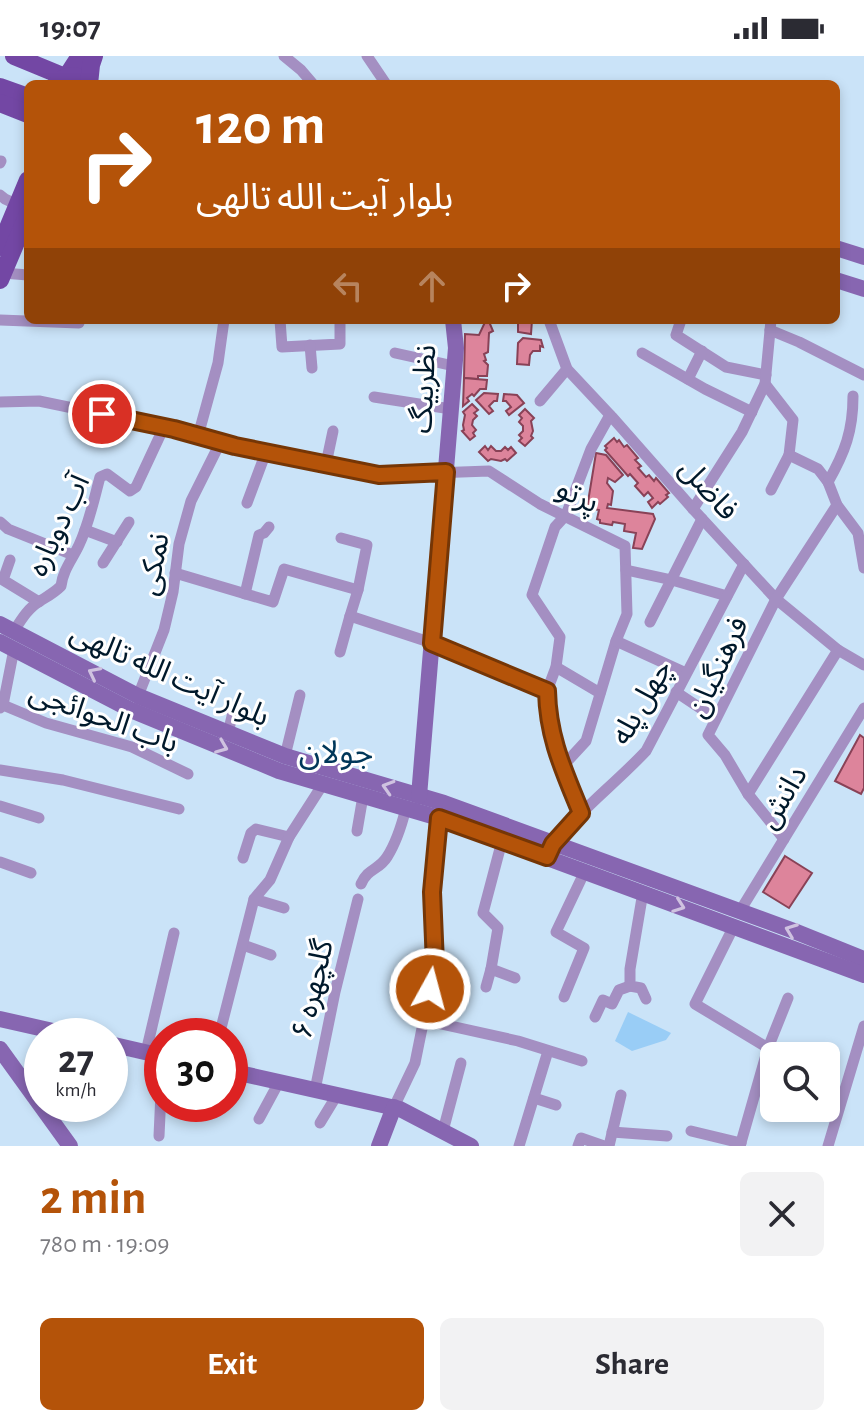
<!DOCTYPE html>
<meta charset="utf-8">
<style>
:root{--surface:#fff;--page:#f2f2f3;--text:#2b2b33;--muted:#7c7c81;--accent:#b45309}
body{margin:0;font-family:"Alegreya Sans","Noto Sans Arabic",sans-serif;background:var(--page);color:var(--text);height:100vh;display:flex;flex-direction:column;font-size:30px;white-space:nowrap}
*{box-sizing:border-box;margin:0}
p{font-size:26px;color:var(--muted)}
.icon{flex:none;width:44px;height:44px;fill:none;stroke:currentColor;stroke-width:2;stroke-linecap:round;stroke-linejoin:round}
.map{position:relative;height:1090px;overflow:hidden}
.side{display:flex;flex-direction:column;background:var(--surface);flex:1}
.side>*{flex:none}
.top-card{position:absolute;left:24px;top:24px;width:816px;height:244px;border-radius:12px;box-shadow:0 4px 12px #0003;background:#b45309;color:#fff;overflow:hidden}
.tools{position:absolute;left:760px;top:986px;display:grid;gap:16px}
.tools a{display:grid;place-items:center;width:80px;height:80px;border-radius:12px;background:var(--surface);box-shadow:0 4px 12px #0003;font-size:40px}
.speed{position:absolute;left:24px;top:962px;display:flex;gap:16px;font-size:40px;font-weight:700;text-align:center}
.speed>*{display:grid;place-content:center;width:104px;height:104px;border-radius:50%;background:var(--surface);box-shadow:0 4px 12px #0003;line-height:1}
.speed small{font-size:20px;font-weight:400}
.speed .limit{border:12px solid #d22;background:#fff;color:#111}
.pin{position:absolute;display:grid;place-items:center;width:68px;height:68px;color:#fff;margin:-34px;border:4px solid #fff;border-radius:50%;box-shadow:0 2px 8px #0007}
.me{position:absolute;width:88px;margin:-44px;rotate:7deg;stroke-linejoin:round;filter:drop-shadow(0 0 6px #0008)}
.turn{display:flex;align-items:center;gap:28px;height:168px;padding:0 40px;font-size:36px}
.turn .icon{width:104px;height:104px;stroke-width:2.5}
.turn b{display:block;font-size:56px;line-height:68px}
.lanes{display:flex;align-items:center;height:76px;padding:0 40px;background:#0003;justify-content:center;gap:40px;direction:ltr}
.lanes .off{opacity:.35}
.round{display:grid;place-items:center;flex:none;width:84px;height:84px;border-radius:12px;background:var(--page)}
.headline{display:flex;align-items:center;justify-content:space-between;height:136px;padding:0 40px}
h1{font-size:48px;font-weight:700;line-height:60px;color:var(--accent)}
.cta{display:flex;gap:16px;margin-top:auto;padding:16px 40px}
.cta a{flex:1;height:92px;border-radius:12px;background:var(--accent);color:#fff;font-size:32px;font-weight:700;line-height:92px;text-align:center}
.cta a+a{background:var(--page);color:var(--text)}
.status{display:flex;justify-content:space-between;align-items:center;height:56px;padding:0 40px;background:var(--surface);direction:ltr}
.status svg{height:22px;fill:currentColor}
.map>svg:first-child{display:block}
.green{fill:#99cdf6}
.building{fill:#dd849b;stroke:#894257;stroke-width:2}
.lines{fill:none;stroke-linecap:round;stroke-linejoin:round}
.street{stroke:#a48fc2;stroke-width:11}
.secondary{stroke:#8766b1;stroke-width:16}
.primary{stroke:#7347a4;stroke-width:18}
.oneway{stroke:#cfc2e0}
.route-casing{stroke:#753606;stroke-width:20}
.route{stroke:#b45309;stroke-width:14}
.labels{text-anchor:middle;stroke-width:6;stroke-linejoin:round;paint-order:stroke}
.street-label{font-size:30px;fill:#00192b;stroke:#fff}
.neighbourhood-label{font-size:32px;fill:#003759;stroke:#fff}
</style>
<div class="status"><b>19:07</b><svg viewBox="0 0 49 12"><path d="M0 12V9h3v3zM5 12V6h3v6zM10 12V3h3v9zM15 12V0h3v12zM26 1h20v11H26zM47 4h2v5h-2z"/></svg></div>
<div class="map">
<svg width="864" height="1090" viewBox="0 0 864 1090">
<rect width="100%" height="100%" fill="#cae3f8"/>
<path class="green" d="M628,956L671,977L666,984L632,995L615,985Z"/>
<g class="building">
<path d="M486,264H492L490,268L493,275L489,277L488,296L484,298L486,304L484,305L488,309L487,320H478V323L464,322L465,278L479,279Z"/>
<path d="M518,264H532L531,278L518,276Z"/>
<path d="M523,282L541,284L543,291L540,290V295H533L530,299L529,309L517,308L518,287Z"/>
<path d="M464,322L487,324L486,333H480L474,340L472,338L467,342L469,345L463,350Z"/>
<path d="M484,337L498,338L497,345H494L489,350L493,355L489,358L476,344Z"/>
<path d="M504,338L517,339L524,347L509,359L506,355L511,351L506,345H503Z"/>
<path d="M472,348L478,354L474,357L477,360L473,364L472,369L476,374L473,377L475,380L470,384L462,375L464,374L463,369L465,359L463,356Z"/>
<path d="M525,353L534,362L531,365L533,375L531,380L533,382L525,390L519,385L522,382L519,379L523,375V370L519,366L522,362L519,359Z"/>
<path d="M614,382L617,386L619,384L624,391L627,389L638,402L635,404L641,410L638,412L646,421L649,419L654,425L656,422L669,437L666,439L668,441L660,448L658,446L652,452L648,446L653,442L648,436L644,440L635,430L638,427L630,418L628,420L605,394L607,392L605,390Z"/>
<path d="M485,390L488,394L491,390L496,395H501L505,391L508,394L511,391L516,397L507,405L505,403L501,405L491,403L488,405L479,396Z"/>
<path d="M596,397L606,399L623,419L615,426L608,422L607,427L613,435L611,449L608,448L607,452L653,458L655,463L642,493L633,492L636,477L624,475L625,468L613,466L612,469L600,467V464L597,463L599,454L587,452Z"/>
<path d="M860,679L864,682V732L861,738L835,725Z"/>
<path d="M785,800L812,817L789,852L763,836Z"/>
</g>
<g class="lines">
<g class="street">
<path d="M284,0L301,14L313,28"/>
<path d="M367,0L386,28"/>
<path d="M0,107L1,105"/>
<path d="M0,139L5,143L18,149"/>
<path d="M3,217L28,219"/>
<path d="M0,264L79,267"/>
<path d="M280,264L282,291L340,288V266"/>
<path d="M549,264L567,313L612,361L693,453L776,543L838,594L864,609"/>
<path d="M681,264L676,279L726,311L766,319"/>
<path d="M770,274L799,286L864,319"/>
<path d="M310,289L312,312"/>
<path d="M395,297L454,310"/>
<path d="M642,297L705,333L752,356"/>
<path d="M688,323L702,295"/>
<path d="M765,328L793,364L789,399L771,434"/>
<path d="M374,341L451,353"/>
<path d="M540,345L567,313"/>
<path d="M0,346L39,345L174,373L235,390L379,419L489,415L540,448L625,490L627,558L616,585L586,685L562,711"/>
<path d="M198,380L218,307L224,264"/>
<path d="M789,399L818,413L828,426L837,449L858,477L864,512"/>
<path d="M326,408L333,375"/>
<path d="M828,426C845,396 853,375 853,340"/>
<path d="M247,447L266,396"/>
<path d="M693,453L742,376L765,328L771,264"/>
<path d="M0,466L8,473L73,499"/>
<path d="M85,474L117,486"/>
<path d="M341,482L367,489L358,534"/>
<path d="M10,504L3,524L39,546"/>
<path d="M103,507L129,466"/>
<path d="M626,514L672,524L727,540"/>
<path d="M175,517L273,546L284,513L358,534L350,560L432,587L547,635"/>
<path d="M245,538L259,479L264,477L269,471"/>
<path d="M650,566L702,463"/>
<path d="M14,575C21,564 28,552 40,545C48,540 54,537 61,530C63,514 72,504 79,489C89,468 94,443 100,421L107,418L130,435L136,431L164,371"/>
<path d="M616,585L686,617"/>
<path d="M340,596L350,560"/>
<path d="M556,611L600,637"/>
<path d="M676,636L715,662"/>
<path d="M138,640L164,574L173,536L179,488L191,445L220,387"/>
<path d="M3,649L46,667L132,691L188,718"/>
<path d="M0,652L3,649L14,593"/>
<path d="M228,677L234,652"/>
<path d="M285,700L300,639"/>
<path d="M0,714L63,724L179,753"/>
<path d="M748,738L838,594"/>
<path d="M0,750L39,762"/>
<path d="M581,757L554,691L547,656V635L556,611L560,581L532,539L555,471L566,459L591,393L610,359"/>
<path d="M357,775L363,740"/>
<path d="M784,783L748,738L725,699L708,679L776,543L837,449"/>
<path d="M502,785L483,857L498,872L491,913L515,922"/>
<path d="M553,788C581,753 616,727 646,695L744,508"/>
<path d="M243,802L251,777L256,773L289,781"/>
<path d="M0,806L31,817"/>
<path d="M361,828C368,812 379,814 387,801C396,787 402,768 406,752"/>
<path d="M643,836L630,913V930L641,932L646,943"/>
<path d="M254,843L284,852"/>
<path d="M740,855L864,652"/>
<path d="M734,870L695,948L768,992"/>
<path d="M243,889L271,899"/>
<path d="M486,931L491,913"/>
<path d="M564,941L584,892L556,876L585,815"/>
<path d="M595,961L603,944L612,948L619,934L630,930"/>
<path d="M423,964L518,985L582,1005"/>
<path d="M219,980L254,843L270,824L289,781L323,728"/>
<path d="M146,996L174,877"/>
<path d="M315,1034L335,936L358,843"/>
<path d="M534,1042L556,1049"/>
<path d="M394,1051L415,1007L435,908L432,836L439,762"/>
<path d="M259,1063L279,1026"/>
<path d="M320,1067L337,1039"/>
<path d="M443,1075L461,1007"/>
<path d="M691,1075L741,1087"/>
<path d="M612,1076L667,1080"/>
<path d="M159,1080L162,1015"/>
<path d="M519,1090L548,995"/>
<path d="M578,1090L581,1082L604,1090"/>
<path d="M609,1090L621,1039"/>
<path d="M740,1090L768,992L788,942"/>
<path d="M828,1090L864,970"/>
</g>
<g class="secondary">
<path d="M836,192L864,201"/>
<path d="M836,224L864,233"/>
<path d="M0,568L138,640L285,700L444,747L794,875L864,903"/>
<path d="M0,586L131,654L279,715L439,762L864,919"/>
<path d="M419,740L456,292L453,264"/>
<path d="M0,963L75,980"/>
<path d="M110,988L162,1000"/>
<path d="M0,993L70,1090"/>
<path d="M230,1015L400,1053L471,1090"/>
<path d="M379,1090L394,1051"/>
</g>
<g class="primary">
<path d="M14,0L65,21"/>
<path d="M67,20L80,0"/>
<path d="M56,28C66,18 78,17 87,28"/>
<path d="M89,28L91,9L94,0"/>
<path d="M0,31L28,41"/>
<path d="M0,47L28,58"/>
<path d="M0,191L28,124"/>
<path d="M0,224L28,158"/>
</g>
</g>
<defs><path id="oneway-chevron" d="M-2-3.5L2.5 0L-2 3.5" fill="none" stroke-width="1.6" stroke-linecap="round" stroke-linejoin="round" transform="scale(2)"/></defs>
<g class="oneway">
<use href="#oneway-chevron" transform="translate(94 617) rotate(-153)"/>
<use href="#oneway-chevron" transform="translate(222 691) rotate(22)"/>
<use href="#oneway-chevron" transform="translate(388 731) rotate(-163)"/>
<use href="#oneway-chevron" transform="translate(679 850) rotate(20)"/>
<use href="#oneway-chevron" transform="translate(791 874) rotate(-159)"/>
</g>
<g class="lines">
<defs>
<path id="route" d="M102,358L174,373L235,390L379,419L446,416L432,587L547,635C548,682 564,715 581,757L553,788L547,801L439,762L432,836L435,908L430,933"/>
</defs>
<use href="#route" class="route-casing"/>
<use href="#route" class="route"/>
</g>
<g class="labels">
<g class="street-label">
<text transform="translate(423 333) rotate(-87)" y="10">نظربیگ</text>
<text transform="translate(709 433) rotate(48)" y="10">فاضل</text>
<text transform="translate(578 439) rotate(26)" y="10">پرتو</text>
<text transform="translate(58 469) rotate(-65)" y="10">آب دوباره</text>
<text transform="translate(153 508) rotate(-79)" y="10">نمکی</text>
<text transform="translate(717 611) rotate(-65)" y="10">فرهنگیان</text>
<text transform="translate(170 618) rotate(24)" y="10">بلوار آیت الله تالهی</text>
<text transform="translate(641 646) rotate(-60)" y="10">چهل پله</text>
<text transform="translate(104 661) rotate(20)" y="10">باب الحوائجی</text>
<text transform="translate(782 741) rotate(-59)" y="10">دانش</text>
<text transform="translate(312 933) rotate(-77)" y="10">گلچهره ۶</text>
</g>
<g class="neighbourhood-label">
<text x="336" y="707">جولان</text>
</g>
</g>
</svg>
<div class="tools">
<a><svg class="icon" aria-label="search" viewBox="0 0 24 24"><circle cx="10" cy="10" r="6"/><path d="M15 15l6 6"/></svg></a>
</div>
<div class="speed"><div>27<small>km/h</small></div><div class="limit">30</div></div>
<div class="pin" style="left:102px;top:358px;background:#d93025"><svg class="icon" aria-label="arrive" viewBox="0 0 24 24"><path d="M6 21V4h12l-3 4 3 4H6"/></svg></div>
<svg class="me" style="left:430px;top:933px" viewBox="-20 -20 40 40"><circle r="17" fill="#b45309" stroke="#fff" stroke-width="3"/><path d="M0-11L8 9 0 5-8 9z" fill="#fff"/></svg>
<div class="top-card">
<div class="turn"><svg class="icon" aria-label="right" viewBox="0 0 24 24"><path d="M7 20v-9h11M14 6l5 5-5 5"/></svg><div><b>120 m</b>بلوار آیت الله تالهی</div></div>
<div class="lanes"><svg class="icon off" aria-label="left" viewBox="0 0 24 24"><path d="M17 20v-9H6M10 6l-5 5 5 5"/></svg><svg class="icon off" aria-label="ahead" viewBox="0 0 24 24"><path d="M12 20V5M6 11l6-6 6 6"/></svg><svg class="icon" aria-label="right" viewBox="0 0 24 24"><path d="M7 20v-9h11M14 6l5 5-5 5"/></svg></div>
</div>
</div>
<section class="side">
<div class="headline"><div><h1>2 min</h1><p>780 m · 19:09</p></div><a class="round"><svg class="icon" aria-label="close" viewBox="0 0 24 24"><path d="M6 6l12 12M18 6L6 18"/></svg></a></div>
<div class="cta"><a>Exit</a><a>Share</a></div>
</section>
